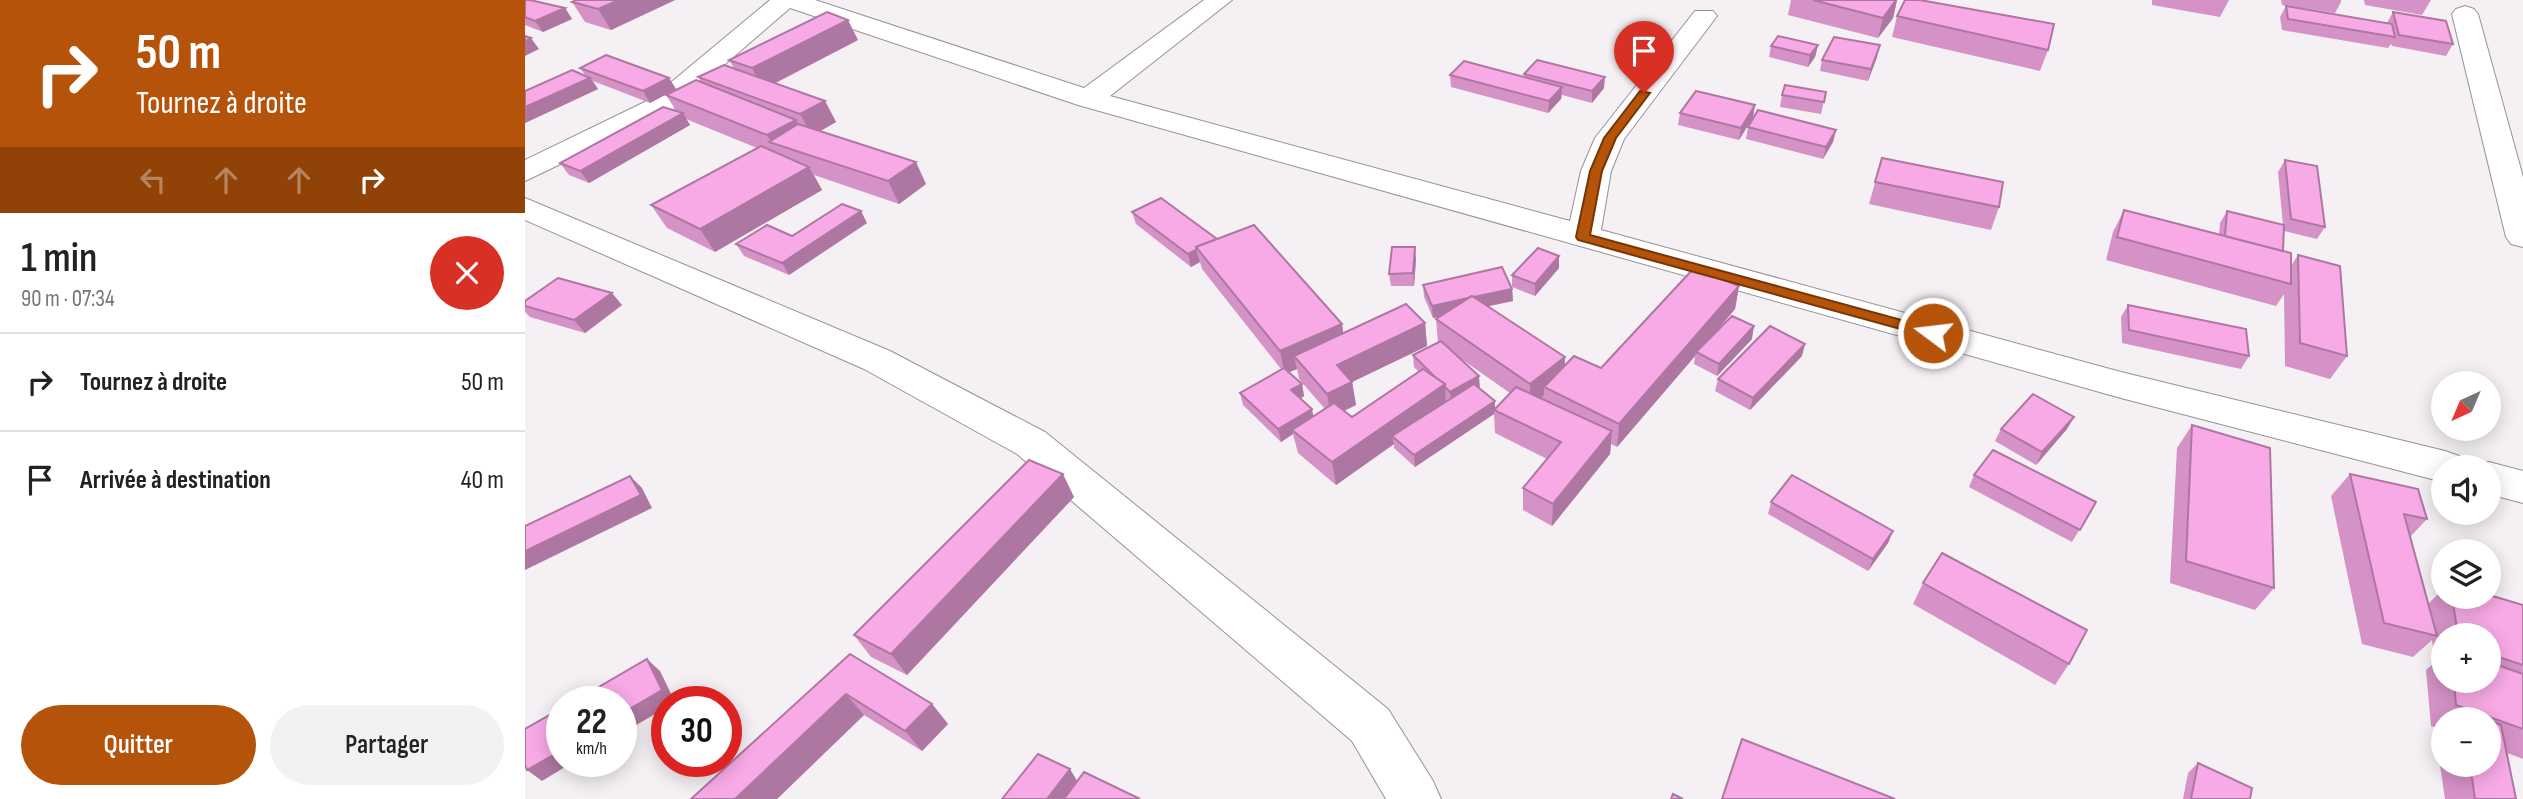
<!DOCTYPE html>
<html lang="fr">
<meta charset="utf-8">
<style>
:root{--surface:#fff;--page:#f2f2f2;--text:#222;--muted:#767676;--line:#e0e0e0;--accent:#b45309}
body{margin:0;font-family:"Sofia Sans Condensed",sans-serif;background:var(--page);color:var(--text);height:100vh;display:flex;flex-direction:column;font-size:26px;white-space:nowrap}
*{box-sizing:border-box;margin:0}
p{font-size:23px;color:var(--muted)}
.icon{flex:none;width:38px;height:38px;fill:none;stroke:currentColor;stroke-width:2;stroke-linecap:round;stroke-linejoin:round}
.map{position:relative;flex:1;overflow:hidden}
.details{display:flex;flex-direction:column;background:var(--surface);width:525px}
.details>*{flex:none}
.guide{background:#b45309;color:#fff;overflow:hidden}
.needle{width:46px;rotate:224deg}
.tools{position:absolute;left:1906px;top:371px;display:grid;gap:14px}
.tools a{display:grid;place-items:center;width:70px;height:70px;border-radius:50%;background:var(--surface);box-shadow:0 4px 18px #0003;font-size:35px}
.speed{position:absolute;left:21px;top:686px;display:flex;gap:14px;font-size:35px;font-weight:700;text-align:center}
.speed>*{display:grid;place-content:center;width:91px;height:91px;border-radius:50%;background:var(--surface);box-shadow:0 4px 18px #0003;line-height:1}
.speed small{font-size:18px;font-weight:400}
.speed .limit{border:10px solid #d22;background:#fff;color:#111}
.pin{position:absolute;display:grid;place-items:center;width:60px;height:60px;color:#fff;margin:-72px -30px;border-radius:50% 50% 50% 0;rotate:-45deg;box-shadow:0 0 7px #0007}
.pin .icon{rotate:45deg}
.me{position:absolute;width:77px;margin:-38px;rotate:285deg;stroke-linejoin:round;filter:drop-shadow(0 0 5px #0008)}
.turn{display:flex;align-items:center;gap:24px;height:147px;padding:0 21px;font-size:32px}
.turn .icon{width:91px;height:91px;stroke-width:2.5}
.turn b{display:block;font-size:49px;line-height:60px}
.lanes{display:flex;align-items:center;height:66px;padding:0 21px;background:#0003;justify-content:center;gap:35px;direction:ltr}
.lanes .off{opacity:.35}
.round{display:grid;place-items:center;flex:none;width:74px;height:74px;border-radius:37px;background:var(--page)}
.head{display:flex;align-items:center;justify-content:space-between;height:119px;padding:0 21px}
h1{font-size:42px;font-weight:600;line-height:52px}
.primary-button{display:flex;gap:14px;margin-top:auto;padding:14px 21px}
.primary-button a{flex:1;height:80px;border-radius:42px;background:var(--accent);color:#fff;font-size:28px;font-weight:600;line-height:80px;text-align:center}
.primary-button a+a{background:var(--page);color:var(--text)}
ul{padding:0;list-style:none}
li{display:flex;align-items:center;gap:21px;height:98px;padding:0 21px;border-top:2px solid var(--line)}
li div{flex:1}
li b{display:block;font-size:26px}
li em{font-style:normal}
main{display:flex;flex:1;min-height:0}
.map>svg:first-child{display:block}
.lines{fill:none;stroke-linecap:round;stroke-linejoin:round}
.street-casing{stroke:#969195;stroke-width:2}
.street{fill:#fff;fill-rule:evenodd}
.wall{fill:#d592c6;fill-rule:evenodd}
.shaded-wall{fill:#ae77a1}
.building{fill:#f8aae6;stroke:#ae77a1;stroke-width:2}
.route{fill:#b45309;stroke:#753606;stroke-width:2}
</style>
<main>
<section class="details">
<div class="guide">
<div class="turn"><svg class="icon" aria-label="right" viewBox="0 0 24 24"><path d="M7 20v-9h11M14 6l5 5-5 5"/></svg><div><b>50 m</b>Tournez à droite</div></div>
<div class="lanes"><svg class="icon off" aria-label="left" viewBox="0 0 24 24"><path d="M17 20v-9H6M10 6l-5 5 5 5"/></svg><svg class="icon off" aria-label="ahead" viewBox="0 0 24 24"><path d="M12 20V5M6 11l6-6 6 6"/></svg><svg class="icon off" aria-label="ahead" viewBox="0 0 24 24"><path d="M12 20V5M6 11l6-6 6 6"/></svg><svg class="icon" aria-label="right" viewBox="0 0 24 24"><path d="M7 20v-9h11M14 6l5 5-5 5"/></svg></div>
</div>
<div class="head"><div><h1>1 min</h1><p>90 m · 07:34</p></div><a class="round" style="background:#d93025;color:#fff"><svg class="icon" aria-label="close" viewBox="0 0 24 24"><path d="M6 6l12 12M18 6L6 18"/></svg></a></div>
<ul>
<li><svg class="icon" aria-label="right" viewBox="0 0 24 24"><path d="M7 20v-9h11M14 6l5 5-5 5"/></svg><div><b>Tournez à droite</b></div><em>50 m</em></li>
<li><svg class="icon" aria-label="arrive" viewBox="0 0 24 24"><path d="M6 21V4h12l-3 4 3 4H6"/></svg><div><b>Arrivée à destination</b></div><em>40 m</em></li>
</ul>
<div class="primary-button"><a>Quitter</a><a>Partager</a></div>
</section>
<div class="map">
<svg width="1998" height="799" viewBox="0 0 1998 799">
<rect width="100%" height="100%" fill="#f5f0f4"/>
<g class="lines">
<defs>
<g id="street">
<path d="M245,0H290L559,88L679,0H707L585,96L1045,221L1056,171L1070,138L1170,11H1188L1192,16L1099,139L1086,171L1076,230L1596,372L1920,451L1934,456L1940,467H1918V482L1596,398L553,105L265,8L146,111L0,181V160L126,99Z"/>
<path d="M1940,6L1949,9L1953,14L1998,177V247L1986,244L1981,237L1927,14L1931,9Z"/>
<path d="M0,198L365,351L520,432L863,709L908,781L916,799H861L827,741L492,454L339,369L0,220Z"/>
<path d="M1964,462L1998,471V503L1964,494V467H1949Z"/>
</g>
</defs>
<use href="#street" class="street-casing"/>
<use href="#street" class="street"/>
</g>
<g class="wall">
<path d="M0,0H8H7L40,8L47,19L18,32L0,25Z"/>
<path d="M150,0L86,30L60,22L47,2Z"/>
<path d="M1266,0H1372L1368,18L1353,38L1263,15Z"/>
<path d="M1627,0H1704L1695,17L1627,5Z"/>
<path d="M1756,0H1816V2L1810,13L1757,5Z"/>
<path d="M1839,0H1906L1897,15L1840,5Z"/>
<path d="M1405,2L1523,50L1515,71L1367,37L1372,16Z"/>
<path d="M1761,6L1862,23L1868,12L1928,44L1921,56L1867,46L1866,44L1863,48L1757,30L1755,17Z"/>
<path d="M333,40L251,83L300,101L311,122L295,131L401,184L374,204L289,175L297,190L190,252L142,228L126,205L232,148L161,119L165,125L64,183L44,175L35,163L152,112L141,95L177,83L173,77L209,68L204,60Z"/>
<path d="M1293,45L1290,57L1283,67L1244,57L1246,46Z"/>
<path d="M1352,57L1343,81L1295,71L1297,60Z"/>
<path d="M55,68L144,78L151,89L125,103L68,81L73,89L0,123V91L60,75Z"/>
<path d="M999,74L1079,88L1067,103L1037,95L1036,99L1023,113L926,87L925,75L999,77Z"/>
<path d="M1301,92L1296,114L1255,107L1257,95Z"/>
<path d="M1230,105L1228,117L1214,140L1153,125L1155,113Z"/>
<path d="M1223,127L1311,130L1308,142L1298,159L1221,139Z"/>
<path d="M1357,158L1474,207L1466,230L1344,204Z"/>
<path d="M1760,160L1800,227L1792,239L1759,231L1758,251L1766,266L1773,255L1822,356L1805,379L1760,366L1759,294L1751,306L1581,260L1588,232L1599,210L1694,234L1695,223L1702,211L1758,225L1753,172Z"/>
<path d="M607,212L692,239L817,324L818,333L900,323L902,346L827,382L831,405L819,411L827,417L894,372L889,367L888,355L913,343L911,319L914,317L908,318L899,297L898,285L987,289L988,301L963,306L1040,357V365L1076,368L1214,286L1210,309L1188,335L1227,339L1192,376L1169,364L1170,356L1092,447L1086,444L1085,454L1027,526L998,510V488L1022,459L970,433L969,414L890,467L869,448V444L811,485L773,453L768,434L756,442L718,405L715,393L756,369L677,269L675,262L666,267L611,224ZM932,356L985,393L970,408V401L955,389ZM772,369L774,379L800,409L788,416L787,409L775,399L779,396L777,384L764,372Z"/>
<path d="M342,223L264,275L219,256L211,244L267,236Z"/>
<path d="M891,259L889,286H866L864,274Z"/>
<path d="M1034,268L1010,296L987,287V275Z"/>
<path d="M0,301L97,305L60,333L5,317L0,312Z"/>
<path d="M1603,305L1724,356L1716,369L1597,343L1596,317Z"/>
<path d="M1277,356L1225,410L1190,391L1193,379Z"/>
<path d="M1549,417L1542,429L1511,465L1470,441L1476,429Z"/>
<path d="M1667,425L1749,588L1730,610L1645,583L1652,448Z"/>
<path d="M1825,474L1902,519L1885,537L1903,604L1918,589V597H1964L1998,605V759L1982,753L1991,799H1920L1910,731L1914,729L1906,726L1901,670L1910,662L1907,640L1888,657L1837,644L1806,496ZM1918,635H1964V681H1918ZM1918,719H1964V765H1918Z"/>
<path d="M1449,475L1571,502L1547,542L1444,487Z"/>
<path d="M549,497L382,675L346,657L329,635Z"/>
<path d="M1246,502L1368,531L1363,543L1343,571L1243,514Z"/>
<path d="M1398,583L1544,664L1530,685L1388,604Z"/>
<path d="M325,654L407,704L423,724L397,751L339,715L252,799Z"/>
<path d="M1673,763L1725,799H1658L1663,773Z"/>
</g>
<g class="shaded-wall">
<path d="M94,0H150L86,30L73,9Z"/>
<path d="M1371,0H1372L1368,18L1353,38L1358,18Z"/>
<path d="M40,8L47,19L18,32L10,21Z"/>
<path d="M323,20L333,40L238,89L227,68Z"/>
<path d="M6,38L14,49L0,56V41Z"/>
<path d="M1293,45L1290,57L1283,67L1285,55Z"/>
<path d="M1355,45L1352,57L1343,81L1346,69Z"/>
<path d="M1080,77L1079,88L1067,103V91Z"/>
<path d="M65,78L73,89L0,123V107Z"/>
<path d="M144,78L151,89L125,103L118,91Z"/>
<path d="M1037,87L1036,99L1023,113L1024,101Z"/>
<path d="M300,101L311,122L287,136L275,114Z"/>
<path d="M1230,105L1228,117L1214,140L1216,128Z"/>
<path d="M158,113L165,125L64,183L55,171Z"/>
<path d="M271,120L283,142L247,143L242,135Z"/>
<path d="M1311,130L1308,142L1298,159L1301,147Z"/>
<path d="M391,162L401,184L374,204L363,181Z"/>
<path d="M284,167L297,190L190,252L175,229Z"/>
<path d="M336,211L342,223L264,275L257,263Z"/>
<path d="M890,247L891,259L889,286L888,273Z"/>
<path d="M671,250L675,262L666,267L663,254Z"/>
<path d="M1034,256V268L1010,296V284Z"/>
<path d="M1214,286L1210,309L1173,353L1171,352L1170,356L1092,447L1094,424Z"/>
<path d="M987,289L988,301L908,318L907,306Z"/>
<path d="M87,293L97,305L60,333L49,320Z"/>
<path d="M900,323L902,346L827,382L831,405L806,417L802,394L812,365Z"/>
<path d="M817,324L820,347L769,356L772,369L760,374L755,351Z"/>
<path d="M1229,326L1227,339L1192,376L1194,364Z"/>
<path d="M1280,344L1277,356L1225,410L1228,398Z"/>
<path d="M1040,357L1039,379L1019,387V395L1005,406V384Z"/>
<path d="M954,376L955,389L926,404L925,392Z"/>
<path d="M777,384L779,396L768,403L766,390Z"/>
<path d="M920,384L921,407L867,436L869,444L811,485L807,462Z"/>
<path d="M970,401V411L969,410V414L890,467L889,455Z"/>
<path d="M787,409L789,421L767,430L768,434L756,442L753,429Z"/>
<path d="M1549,417L1542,429L1511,465L1517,452Z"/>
<path d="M1087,431L1085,454L1027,526L1028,504Z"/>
<path d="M538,474L549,497L382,675L366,654Z"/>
<path d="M105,476L117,488L127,508L0,570V551Z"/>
<path d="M1368,531L1363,543L1343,571L1348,559Z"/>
<path d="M122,659L135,671L150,702H142V707L96,734V714Z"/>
<path d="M321,694L339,715L252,799H210Z"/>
<path d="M407,704L423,724L397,751L380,731Z"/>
<path d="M37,750V761H50L17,781L2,770Z"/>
<path d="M545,769L557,789L550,799H522Z"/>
</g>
<g class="building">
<path d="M1,0H5L40,8L10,21L0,17V1Z"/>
<path d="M51,0H94L73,9L47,2Z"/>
<path d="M1288,0H1371L1358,18Z"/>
<path d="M1380,0H1395L1529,24L1523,50L1372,16Z"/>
<path d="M1761,6L1867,24L1870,37L1763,19Z"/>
<path d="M302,12L323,20L227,68L204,60Z"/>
<path d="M1868,12L1921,21L1928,44L1874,35Z"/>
<path d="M0,36L6,38L0,41Z"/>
<path d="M1253,36L1293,45L1285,55L1246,46Z"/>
<path d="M1309,37L1355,45L1346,69L1297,60Z"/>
<path d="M81,55L144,78L118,91L55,68Z"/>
<path d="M1012,60L1080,77L1067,91L999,74Z"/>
<path d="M939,61L1037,87L1024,101L925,75Z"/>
<path d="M199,65L300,101L275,114L173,77Z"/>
<path d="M47,70L65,78L0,107V91Z"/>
<path d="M171,80L271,120L242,135L141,95Z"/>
<path d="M1260,85L1301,92L1299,102L1257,95Z"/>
<path d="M1171,91L1230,105L1216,128L1155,113Z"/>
<path d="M138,107L158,113L55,171L35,163Z"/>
<path d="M1233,110L1311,130L1301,147L1223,127Z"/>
<path d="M273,124L391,162L363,181L244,142Z"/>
<path d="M236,146L284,167L175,229L126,205Z"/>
<path d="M1357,158L1478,182L1474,207L1350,182Z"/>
<path d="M1760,160L1792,166L1800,227L1766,219Z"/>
<path d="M636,198L692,239L671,247V250L663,254L607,212Z"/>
<path d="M317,204L336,211L257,263L211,244L242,225L267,236Z"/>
<path d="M1599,210L1766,253V284L1592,237Z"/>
<path d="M1702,211L1759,225L1758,251L1700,236Z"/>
<path d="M729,225L817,324L755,351L671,247Z"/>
<path d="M867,247H890L888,273L864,274Z"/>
<path d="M1013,248L1034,256L1010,284L987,275Z"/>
<path d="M1773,255L1815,266L1822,356L1775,343Z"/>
<path d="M977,267L987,289L949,297L947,296L943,298L907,306L898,285Z"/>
<path d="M1169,268L1214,286L1094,424L1019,387L1049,356L1076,368Z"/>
<path d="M33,278L87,293L49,320L0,306V301Z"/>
<path d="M947,296L1040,357L1005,384L911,319Z"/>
<path d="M881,304L900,323L812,365L827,382L802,394L769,356Z"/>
<path d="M1603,305L1721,329L1724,356L1604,330Z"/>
<path d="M1207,316L1229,326L1194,364L1171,352Z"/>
<path d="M1245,326L1280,344L1228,398L1193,379Z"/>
<path d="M916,341L954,376L925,392L920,387V384L911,378L888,355Z"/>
<path d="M759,368L777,384L766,390L787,409L753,429L715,393Z"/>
<path d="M898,369L920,384L807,462L767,430L809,403L827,417Z"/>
<path d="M949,384L970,401L889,455L867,436Z"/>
<path d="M991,387L1087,431L1028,504L998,488L1036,442L969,410Z"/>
<path d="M1508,394L1549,417L1517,452L1476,429Z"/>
<path d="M1667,425L1745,448L1749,588L1661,561Z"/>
<path d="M1468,450L1571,502L1555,530L1449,475Z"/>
<path d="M504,460L538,474L366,654L329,635Z"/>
<path d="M1825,474L1893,489L1902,519L1879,514L1912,636L1859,623Z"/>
<path d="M1267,475L1368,531L1348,559L1246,502Z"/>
<path d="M105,476L116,495L0,551V526Z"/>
<path d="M1417,553L1562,630L1544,664L1398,583Z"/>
<path d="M1964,595L1998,605V665L1964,654V635H1933L1927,597H1964Z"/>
<path d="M325,654L407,704L380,731L321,694L210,799H166Z"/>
<path d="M122,659L137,690L96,714V702H48Z"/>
<path d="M1964,662L1998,674V729L1931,705L1929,681H1964Z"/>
<path d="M37,708V750L2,770L0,765V729Z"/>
<path d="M1936,711L1960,719H1937Z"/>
<path d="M1964,720L1976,725L1991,799H1950L1945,765H1964Z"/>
<path d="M1217,739L1370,799H1197Z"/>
<path d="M513,754L545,769L522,799H477Z"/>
<path d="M1673,763L1727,788L1725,799H1666Z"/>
<path d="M559,772L615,799H539Z"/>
<path d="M1148,794L1158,799H1146Z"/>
</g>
<path class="route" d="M1115,91L1125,93L1091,138L1077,171L1065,235L1413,330V337L1408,338L1053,240L1051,237L1065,171L1079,138Z"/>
</svg>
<div class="tools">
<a><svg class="needle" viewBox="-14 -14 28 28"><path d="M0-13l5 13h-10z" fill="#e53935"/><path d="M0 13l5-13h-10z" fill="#767676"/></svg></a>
<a><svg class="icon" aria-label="sound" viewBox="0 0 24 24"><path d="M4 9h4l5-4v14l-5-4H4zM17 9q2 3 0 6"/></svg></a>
<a><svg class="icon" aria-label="layers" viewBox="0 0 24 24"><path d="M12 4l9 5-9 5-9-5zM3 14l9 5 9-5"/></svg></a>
<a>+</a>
<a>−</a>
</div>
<div class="speed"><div>22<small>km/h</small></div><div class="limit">30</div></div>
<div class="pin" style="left:1119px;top:93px;background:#d93025"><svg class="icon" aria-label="arrive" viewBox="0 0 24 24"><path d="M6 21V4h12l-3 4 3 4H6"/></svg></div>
<svg class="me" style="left:1408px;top:333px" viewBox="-20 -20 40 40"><circle r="17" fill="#b45309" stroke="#fff" stroke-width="3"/><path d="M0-11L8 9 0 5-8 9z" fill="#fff"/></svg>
</div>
</main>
